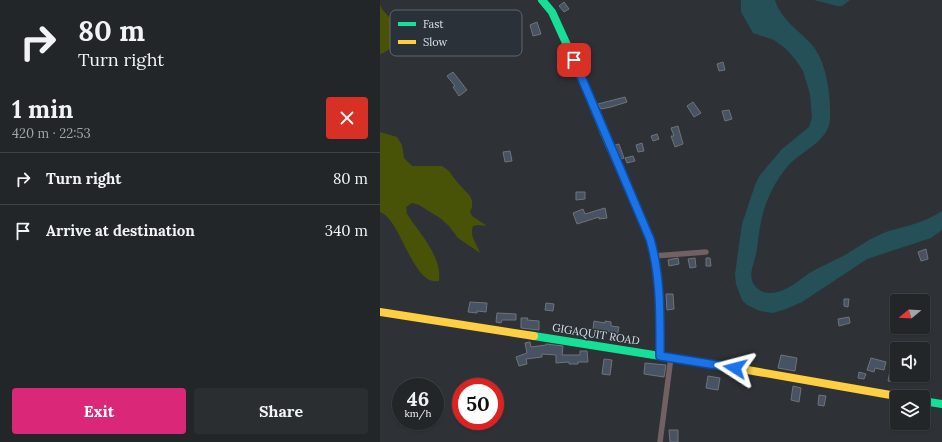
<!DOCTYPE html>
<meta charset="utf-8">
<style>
:root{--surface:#222628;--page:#2a2e30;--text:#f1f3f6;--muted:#a2a5a8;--line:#3f4345;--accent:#db2777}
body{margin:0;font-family:Lora,serif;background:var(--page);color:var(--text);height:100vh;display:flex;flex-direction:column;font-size:15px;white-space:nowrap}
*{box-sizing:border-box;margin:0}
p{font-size:13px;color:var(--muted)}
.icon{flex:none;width:22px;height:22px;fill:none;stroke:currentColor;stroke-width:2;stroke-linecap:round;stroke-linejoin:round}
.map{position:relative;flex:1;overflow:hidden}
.details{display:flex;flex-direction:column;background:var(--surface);width:380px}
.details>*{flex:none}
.top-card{background:#222628;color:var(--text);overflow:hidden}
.needle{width:26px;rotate:252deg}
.controls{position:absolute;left:510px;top:294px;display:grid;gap:8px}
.controls a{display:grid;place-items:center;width:40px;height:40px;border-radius:4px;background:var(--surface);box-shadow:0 1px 3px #0004,0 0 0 1px var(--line);font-size:20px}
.speed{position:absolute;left:12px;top:378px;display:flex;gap:8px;font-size:20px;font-weight:700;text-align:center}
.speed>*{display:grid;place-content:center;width:52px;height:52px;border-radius:50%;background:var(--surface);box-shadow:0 1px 3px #0004,0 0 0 1px var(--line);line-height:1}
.speed small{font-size:10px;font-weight:400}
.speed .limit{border:6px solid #d22;background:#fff;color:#111}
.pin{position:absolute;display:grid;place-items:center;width:34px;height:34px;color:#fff;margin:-17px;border-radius:8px;box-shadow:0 2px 6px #0006}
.me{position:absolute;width:44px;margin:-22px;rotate:279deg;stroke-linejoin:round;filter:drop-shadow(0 0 3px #0008)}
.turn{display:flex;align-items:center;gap:14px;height:84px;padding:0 12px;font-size:18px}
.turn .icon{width:52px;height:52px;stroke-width:2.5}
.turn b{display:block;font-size:28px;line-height:34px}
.round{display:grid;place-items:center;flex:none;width:42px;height:42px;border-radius:4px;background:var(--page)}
.overview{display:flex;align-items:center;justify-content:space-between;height:68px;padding:0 12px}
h1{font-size:24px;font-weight:800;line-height:30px}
.button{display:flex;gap:8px;margin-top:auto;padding:8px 12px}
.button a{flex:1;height:46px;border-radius:4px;background:var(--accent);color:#fff;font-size:16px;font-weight:800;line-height:46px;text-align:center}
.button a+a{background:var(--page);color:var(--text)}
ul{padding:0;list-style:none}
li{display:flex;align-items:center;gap:12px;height:52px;padding:0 12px;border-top:1px solid var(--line)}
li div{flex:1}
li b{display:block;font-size:15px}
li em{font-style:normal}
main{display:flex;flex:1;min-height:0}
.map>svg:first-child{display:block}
.green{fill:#485307}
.water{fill:#255057}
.building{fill:#475262;stroke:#707377}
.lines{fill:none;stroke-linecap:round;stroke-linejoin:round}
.street{stroke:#726063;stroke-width:5.5}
.fast{stroke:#16e098;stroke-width:8}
.slow{stroke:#ffcf43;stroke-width:8}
.route-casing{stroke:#114b97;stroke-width:10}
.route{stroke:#1a73e8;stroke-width:7}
.labels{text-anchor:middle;stroke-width:3;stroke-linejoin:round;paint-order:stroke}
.street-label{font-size:11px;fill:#dce0e5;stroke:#2b3139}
.key{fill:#2b3139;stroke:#60666d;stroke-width:1}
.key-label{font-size:11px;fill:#dce0e5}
</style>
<main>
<section class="details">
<div class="top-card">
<div class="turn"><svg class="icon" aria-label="right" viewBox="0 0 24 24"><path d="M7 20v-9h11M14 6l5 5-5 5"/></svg><div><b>80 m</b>Turn right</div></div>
</div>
<div class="overview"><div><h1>1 min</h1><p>420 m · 22:53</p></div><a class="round" style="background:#d93025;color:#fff"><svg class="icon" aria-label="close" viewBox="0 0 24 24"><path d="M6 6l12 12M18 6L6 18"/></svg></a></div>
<ul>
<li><svg class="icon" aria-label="right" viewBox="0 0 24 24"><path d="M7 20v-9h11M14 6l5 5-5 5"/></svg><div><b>Turn right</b></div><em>80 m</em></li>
<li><svg class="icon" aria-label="arrive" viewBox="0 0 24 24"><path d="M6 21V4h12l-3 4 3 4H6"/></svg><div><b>Arrive at destination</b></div><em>340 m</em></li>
</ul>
<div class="button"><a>Exit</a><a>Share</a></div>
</section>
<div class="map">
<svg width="562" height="442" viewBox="0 0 562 442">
<rect width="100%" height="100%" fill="#2e3236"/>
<g class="green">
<path d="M0,5C2,9 5,13 8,16C18,25 25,27 15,42C11,48 7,52 0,54Z"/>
<path d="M0,132L17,137L22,145L24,158L32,166H62L69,171L77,182L90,196L92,201V207L90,212L92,216L107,226L98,225L93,226C89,236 97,244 100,253L78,238L69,226L60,218L39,205L32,203L26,207L27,214C40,234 62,256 59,281C33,287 21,219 0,212Z"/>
</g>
<g class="water">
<path d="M361,0H395C401,20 420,31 433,46C447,64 451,97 450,119C449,142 420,151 407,167C393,184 383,206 380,227C378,236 378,246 376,254C374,264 367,277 375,286C380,293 390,294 397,292C410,289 418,281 428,274C439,267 452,262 463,256C477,248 490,238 506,232C525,226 545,223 562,211V230L551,238L487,259L422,302L406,309L393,313L380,311L367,305L362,300L356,284L355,274L362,224L375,185L380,175L402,149L429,127L432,118L430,94L423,71L415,59L405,48L394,40L373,33L361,12Z"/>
<path d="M434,0H470L462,6H457Z"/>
</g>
<g class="building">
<path d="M184,2L189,9L184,12L179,6Z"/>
<path d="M157,22L161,34L153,36L150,25Z"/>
<path d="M343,62L345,70L339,71L337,64Z"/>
<path d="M73,72L87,90L79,96L73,87L75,86L67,76Z"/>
<path d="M245,97L247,102L231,107L221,109L218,104Z"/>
<path d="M313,102L321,113L314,117L307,106Z"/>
<path d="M349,110L352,119L345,121L342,111Z"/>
<path d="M298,126L303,144L295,147L291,136H294L291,128Z"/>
<path d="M277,134L279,139L273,141L271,136Z"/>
<path d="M262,143L264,151L258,152L256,145Z"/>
<path d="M239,144L244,158L241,159L235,145Z"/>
<path d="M130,151L132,161L125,162L123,152Z"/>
<path d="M253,156L255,161L247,163L245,158Z"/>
<path d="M196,192H205V199L196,200Z"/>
<path d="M225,208L227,218L219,219V217L197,224L193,213L203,209L205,214Z"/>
<path d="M546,249L548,259L541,261L538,252Z"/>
<path d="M298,258L299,264L289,266L288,260Z"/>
<path d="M315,258L316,267L310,268L308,259Z"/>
<path d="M326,258H330L331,266H326Z"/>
<path d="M286,294H293L294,309L287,310Z"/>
<path d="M464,299H469L468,307L464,306Z"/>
<path d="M90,302L107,303L106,312L97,311V313L88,312Z"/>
<path d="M166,303L174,304L173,311L165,310Z"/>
<path d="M117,313L136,314V320H122L121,323L116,322Z"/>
<path d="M469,317L470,323L459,326L458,319Z"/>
<path d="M141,318H148L147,320L159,321V330L141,328Z"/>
<path d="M214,321L225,323V321L231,322V326L239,327L237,337L232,336L233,332L213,329Z"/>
<path d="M150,342L151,347L166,345V344L183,346L182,355H200V351H207L208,362H198V364H189V362L176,363V355L162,354V357L146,359L147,364L139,366L136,357L147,353L145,343Z"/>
<path d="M401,355L417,358L415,371L398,368Z"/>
<path d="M491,358L506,362L504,370L495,368L494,372L487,370Z"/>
<path d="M224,359L232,360L230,375L222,374Z"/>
<path d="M265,363L286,365L284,377L264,374Z"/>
<path d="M510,371L517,373L516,382L508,381Z"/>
<path d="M479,372L486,374L484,379L478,378Z"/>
<rect x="526" y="375" width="10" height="7"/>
<path d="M328,376L340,378L338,390L326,388Z"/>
<path d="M413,386L421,388L419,402L411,400Z"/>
<path d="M439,395L446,396L444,406L438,405Z"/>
<path d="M289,430H298V442H290Z"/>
</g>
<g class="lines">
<g class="street">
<path d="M274,256L326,252"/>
<path d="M280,442L291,357"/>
</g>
<g class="fast">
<path d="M162,0L172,12L202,78L224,133L270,239L275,258L280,306V356"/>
<path d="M154,336L356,368"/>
<path d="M543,401L562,404"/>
</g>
<g class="slow">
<path d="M0,312L154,336"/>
<path d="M356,368L522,397"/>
</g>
</g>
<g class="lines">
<defs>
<path id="route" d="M194,60L270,239C281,277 280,317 280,356L355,368"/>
</defs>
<use href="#route" class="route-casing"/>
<use href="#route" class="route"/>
</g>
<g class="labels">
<g class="street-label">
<text transform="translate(216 334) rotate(9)" y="4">GIGAQUIT ROAD</text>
</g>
</g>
<rect x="10" y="10" width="132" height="46" rx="6" class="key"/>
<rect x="18" y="22" width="18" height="4" fill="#16e098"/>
<rect x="18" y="40" width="18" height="4" fill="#ffcf43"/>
<g class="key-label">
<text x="43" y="28">Fast</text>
<text x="43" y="46">Slow</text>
</g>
</svg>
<div class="controls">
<a><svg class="needle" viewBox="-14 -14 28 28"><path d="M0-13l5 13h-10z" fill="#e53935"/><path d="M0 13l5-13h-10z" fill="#a2a5a8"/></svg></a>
<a><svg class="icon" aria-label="sound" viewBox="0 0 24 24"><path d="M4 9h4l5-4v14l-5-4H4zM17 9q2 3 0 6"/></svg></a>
<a><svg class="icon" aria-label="layers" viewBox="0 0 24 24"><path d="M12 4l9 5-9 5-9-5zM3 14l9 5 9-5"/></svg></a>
</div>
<div class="speed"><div>46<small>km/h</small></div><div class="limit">50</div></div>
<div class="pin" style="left:194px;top:60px;background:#d93025"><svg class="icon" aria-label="arrive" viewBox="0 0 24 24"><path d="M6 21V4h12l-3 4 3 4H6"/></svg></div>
<svg class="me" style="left:355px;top:368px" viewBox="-20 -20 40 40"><path d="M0-17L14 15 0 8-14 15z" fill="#1a73e8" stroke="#fff" stroke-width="4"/></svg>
</div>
</main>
